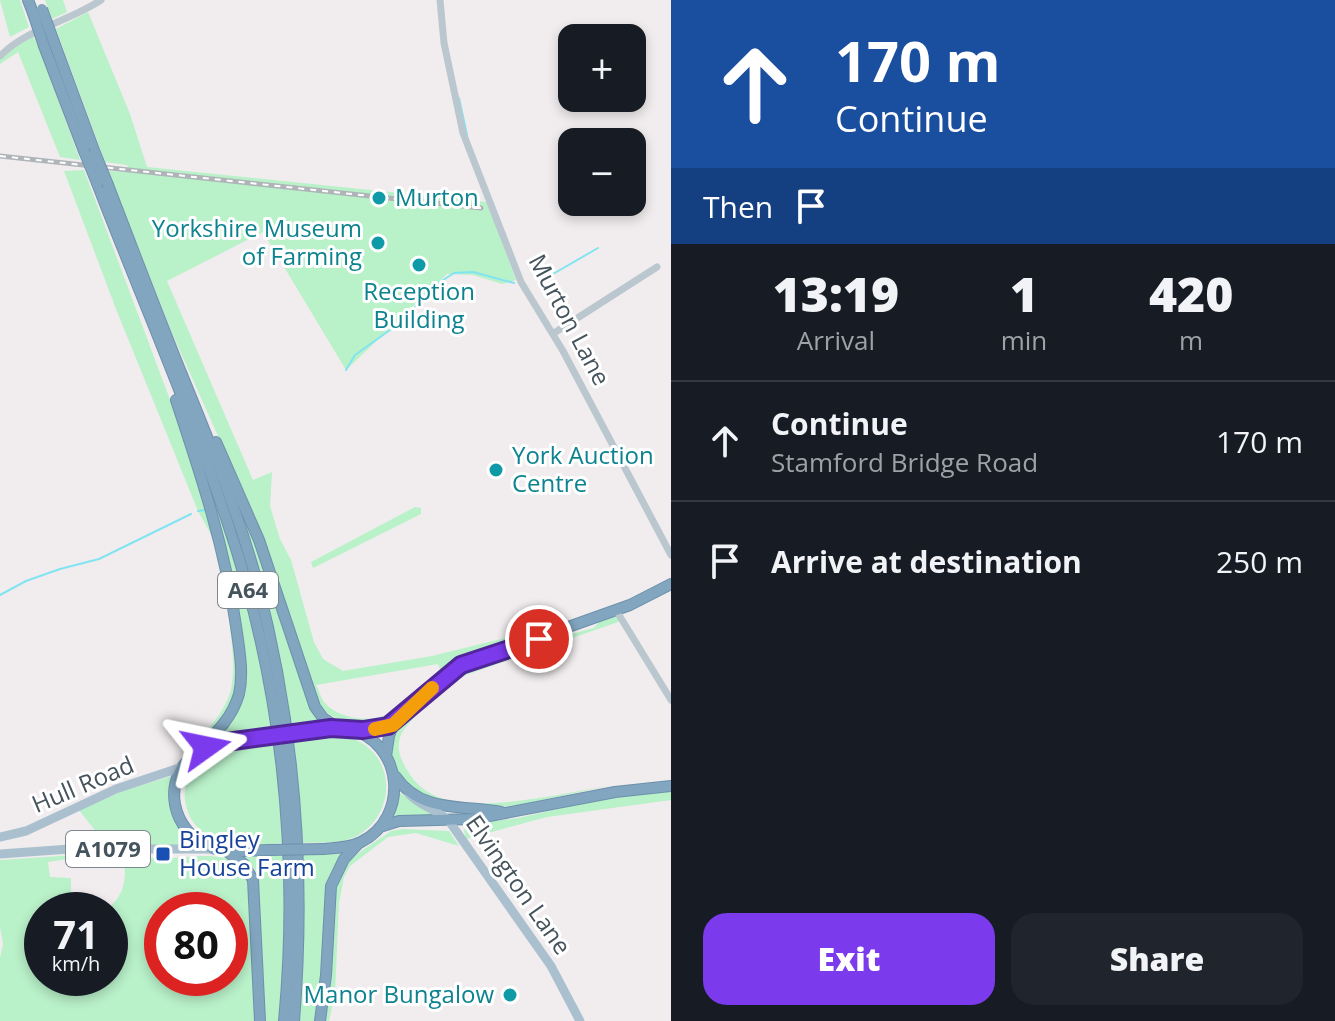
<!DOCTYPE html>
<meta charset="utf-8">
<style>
:root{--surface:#171b24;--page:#20242c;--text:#f1f3f6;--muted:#9ea1a6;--line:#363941;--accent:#7c3aed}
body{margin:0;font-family:"Open Sans",sans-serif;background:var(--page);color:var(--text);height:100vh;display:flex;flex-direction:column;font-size:30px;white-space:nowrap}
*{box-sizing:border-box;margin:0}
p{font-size:26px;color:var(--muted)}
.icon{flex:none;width:44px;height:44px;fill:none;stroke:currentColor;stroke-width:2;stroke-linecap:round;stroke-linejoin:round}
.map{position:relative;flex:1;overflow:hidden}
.details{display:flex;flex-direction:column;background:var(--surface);width:664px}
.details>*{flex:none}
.top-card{background:#1a4fa0;color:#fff;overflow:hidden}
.tools{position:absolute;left:558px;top:24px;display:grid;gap:16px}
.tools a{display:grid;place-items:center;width:88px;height:88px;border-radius:16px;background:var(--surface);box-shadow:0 4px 12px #0003;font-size:40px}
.speed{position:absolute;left:24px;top:892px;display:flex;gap:16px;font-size:40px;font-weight:700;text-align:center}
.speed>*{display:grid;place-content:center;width:104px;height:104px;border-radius:50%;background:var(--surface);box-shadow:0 4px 12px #0003;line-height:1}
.speed small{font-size:20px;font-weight:400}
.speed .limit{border:12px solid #d22;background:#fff;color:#111}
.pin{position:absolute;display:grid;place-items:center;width:68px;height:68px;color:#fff;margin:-34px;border:4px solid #fff;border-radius:50%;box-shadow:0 2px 8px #0007}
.me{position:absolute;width:88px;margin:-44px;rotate:78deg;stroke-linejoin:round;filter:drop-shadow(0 0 6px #0008)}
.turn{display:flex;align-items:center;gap:28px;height:168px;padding:0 32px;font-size:36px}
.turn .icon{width:104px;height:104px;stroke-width:2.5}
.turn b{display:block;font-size:56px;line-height:68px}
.then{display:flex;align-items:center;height:76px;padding:0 32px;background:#0003;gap:16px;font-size:30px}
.eta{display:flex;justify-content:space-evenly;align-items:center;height:136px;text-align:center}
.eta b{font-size:48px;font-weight:800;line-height:56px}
.cta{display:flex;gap:16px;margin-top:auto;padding:16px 32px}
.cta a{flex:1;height:92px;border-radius:24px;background:var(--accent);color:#fff;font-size:32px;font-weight:800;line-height:92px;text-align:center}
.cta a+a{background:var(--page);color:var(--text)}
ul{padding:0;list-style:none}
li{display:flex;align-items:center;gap:24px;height:120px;padding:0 32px;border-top:2px solid var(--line)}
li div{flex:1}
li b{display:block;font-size:30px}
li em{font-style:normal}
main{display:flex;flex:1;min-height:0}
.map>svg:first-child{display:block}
.green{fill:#b9f1c9;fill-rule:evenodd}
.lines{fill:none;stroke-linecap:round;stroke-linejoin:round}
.stream{stroke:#83e4f1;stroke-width:2}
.highway-casing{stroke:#6d91ac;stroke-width:12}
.minor{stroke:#bbc7ce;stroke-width:7}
.major{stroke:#abc0cf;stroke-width:9}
.highway{stroke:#82a6c0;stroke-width:10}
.rail-casing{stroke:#afb4b9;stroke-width:5}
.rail{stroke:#fff;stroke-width:2;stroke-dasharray:6;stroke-linecap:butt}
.highway-bridge-casing{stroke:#6d91ac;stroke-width:12;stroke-linecap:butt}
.highway-bridge{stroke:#82a6c0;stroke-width:10}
.route-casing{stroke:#51269a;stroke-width:20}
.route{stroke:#7c3aed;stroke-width:14}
.slow{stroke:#f59e0b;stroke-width:14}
.culture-dot{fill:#0f9aa8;stroke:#fff;stroke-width:3}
.transit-dot{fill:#1a4fb4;stroke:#fff;stroke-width:3}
.labels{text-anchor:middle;stroke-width:6;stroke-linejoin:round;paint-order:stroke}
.shield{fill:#fff;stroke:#7d878d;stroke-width:2}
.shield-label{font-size:22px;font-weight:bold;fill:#45535c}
.culture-label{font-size:24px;fill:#0d838f;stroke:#fff;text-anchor:start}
.street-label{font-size:24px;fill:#45535c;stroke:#fff}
.transit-label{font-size:24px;fill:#164399;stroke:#fff;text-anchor:start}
</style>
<main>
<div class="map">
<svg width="671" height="1021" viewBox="0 0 671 1021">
<rect width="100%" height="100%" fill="#f1edee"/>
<g class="green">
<path d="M0,0H20L29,27L10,37Z"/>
<path d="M45,0H63L67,12L52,19Z"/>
<path d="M88,12L130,114L147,167L487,202L516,280L502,284L473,275L447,274L346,370L263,232L167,281L253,480L272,472L270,506L280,539L291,560L314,642L323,659L343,671L432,656L542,629C516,646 485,649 457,663C405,689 390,753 320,709L255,519L172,333L108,171L130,172L127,165L105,162L56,29ZM438,664L440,669C425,683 408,706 388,714C369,723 338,719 324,702C321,698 319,690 316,685Z"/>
<path d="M33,36L39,48L80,160L60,157L18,52L0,64V60L9,50Z"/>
<path d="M84,170L181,429L213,532L214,540L198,511L116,309L64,171Z"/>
<path d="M232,492L249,525L309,704L321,723L290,727Z"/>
<path d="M218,505L256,636L272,730L219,738L228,725L244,688L215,510Z"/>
<path d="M415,507L421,508V514L313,568L311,562Z"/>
<path d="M221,569C228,607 248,671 231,706C221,726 205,739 188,752C204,734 224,714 231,690C238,660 226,601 221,569Z"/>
<path d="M612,616L618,617L621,621L463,676C449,686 408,719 401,735C398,742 398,751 401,758C409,778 423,793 444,799C485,812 565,793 608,786L518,805L488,808L428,801L399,777L390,752L394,734L401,725L426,699L462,669L525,646L594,628L602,618Z"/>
<path d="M325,733C335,734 346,735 356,740C394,757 396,808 363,832C346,845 323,842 303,843L292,740Z"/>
<path d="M274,742L284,843C262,844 236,849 216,840C177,824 173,771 212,752C231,744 253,746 274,742Z"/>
<path d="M175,775L172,804L196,845H129V842H104L79,810L123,791Z"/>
<path d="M671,791V800L547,817L466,839L464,830L470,824L518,818L615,796Z"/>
<path d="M399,792L417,805L440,816L392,818Z"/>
<path d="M403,829L449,831L459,846L416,833L388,837L350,866L344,877L339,903L335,993L329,1021H323L335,885L348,860L391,831Z"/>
<path d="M269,853L284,856L285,950L280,1021H263L257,878L255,869L242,855Z"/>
<path d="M344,853L332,870L328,883L317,1021H297L304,922L302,855Z"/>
<path d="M75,855V858L48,862L50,877L71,878V910H42V978H110V910H106C126,894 126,880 124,855C138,857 153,859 167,858C192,858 235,847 247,876C253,892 248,909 254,925L257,1021H0V958L3,944L0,927V860ZM162,910H230V978H162Z"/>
</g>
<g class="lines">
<g class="stream">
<path d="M459,98L467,135"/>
<path d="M553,274L598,248"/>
<path d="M346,370L355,355L397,325L440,282L454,273L473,272L514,283"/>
<path d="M198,511L205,510"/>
<path d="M0,595L26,581L60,569L99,559L191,514"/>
</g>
<defs>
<g id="highway">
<path d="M28,0L33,13"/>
<path d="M54,42L95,153"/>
<path d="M44,46L84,151"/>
<path d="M97,183C140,295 188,404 226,518C281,678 300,852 284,1021"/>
<path d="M108,185C131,245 154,305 178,365C207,436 237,508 257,582C295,726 306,873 294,1021"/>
<path d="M176,400C201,475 225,548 236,626C239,648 244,672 239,694C232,719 214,735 196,753"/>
<path d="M216,442L259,540L315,707L323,718L339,728"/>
<path d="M356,730L393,725"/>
<path d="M310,731C323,729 335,726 348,729C404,741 410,818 361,842C349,848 336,848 324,849"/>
<path d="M262,736C240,740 214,740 196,753C159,780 172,833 212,848C229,854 251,850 268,850"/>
<path d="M386,756L389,736L393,725L442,679L461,665L630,605L671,584"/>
<path d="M396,777C420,813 464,805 501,812"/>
<path d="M383,826L399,821L474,819L615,792L671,786"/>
<path d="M226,851L244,864L253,880L260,1021"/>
<path d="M320,1021L326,975L331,886L344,859L358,844"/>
</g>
</defs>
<use href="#highway" class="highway-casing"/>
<g class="minor">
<path d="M440,0L444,43L463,133L521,282L563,351L671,555"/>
<path d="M0,56C28,28 68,22 101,0"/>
<path d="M554,333L657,267"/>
<path d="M616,610L671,700"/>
</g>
<g class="major">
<path d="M409,794C421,807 437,809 449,821L551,966L580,1021"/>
<path d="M0,837L26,831L116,789L182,767"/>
<path d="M0,854L70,849H213"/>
</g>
<use href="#highway" class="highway"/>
<defs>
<path id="rail" d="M0,156L481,208"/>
</defs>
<use href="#rail" class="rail-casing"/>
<use href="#rail" class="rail"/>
<defs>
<g id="highway-bridge">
<path d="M42,9L54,42"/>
<path d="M33,13L44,46"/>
<path d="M84,151L97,183"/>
<path d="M95,153L108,185"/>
<path d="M262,736L310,731"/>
<path d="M268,850L324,849"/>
</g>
</defs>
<use href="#highway-bridge" class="highway-bridge-casing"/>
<use href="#highway-bridge" class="highway-bridge"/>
</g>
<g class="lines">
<defs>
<path id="route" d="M206,747L226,742L331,728L363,730L388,726L461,665L539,639"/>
</defs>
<use href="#route" class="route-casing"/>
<use href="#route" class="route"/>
<path class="slow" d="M375,729L393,725L432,688"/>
</g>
<g class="culture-dot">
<circle cx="379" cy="198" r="8"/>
<circle cx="378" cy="243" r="8"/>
<circle cx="419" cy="265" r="8"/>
<circle cx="496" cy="470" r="8"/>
<circle cx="510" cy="995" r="8"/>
</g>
<rect class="transit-dot" x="155" y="846" width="16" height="16" rx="4"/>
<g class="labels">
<g class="shield">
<rect x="218" y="572" width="60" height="36" rx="6"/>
<rect x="66" y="831" width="84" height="36" rx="6"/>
</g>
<g class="shield-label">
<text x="248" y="598">A64</text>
<text x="108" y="857">A1079</text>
</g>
<g class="culture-label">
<text x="395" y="206">Murton</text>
<text x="362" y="237" text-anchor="end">Yorkshire Museum<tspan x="362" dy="28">of Farming</tspan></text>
<text x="419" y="300" text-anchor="middle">Reception<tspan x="419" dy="28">Building</tspan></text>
<text x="512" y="464">York Auction<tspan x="512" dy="28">Centre</tspan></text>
<text x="494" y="1003" text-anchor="end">Manor Bungalow</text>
</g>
<g class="street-label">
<text transform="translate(569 320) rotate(62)" y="8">Murton Lane</text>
<text transform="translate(83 785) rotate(-23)" y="8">Hull Road</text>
<text transform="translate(518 885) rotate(55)" y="8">Elvington Lane</text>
</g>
<g class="transit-label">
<text x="179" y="848">Bingley<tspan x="179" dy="28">House Farm</tspan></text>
</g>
</g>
</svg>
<div class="tools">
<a>+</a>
<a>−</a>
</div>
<div class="speed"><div>71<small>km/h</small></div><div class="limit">80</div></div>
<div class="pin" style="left:539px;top:639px;background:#d93025"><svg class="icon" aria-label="arrive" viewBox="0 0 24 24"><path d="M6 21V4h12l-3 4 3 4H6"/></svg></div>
<svg class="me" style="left:206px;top:747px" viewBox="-20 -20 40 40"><path d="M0-17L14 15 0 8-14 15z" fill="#7c3aed" stroke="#fff" stroke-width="4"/></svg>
</div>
<section class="details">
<div class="top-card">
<div class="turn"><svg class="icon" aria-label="ahead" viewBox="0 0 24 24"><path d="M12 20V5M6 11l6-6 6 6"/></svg><div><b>170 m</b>Continue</div></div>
<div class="then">Then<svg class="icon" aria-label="arrive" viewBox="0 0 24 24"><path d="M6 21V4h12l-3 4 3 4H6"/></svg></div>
</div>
<div class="eta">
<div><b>13:19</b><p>Arrival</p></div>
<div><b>1</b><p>min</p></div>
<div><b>420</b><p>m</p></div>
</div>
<ul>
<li><svg class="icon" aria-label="ahead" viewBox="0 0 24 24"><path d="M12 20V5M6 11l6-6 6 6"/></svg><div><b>Continue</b><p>Stamford Bridge Road</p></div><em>170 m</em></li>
<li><svg class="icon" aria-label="arrive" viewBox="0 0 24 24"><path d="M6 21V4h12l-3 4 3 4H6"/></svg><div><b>Arrive at destination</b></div><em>250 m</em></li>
</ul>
<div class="cta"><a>Exit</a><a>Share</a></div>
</section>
</main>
